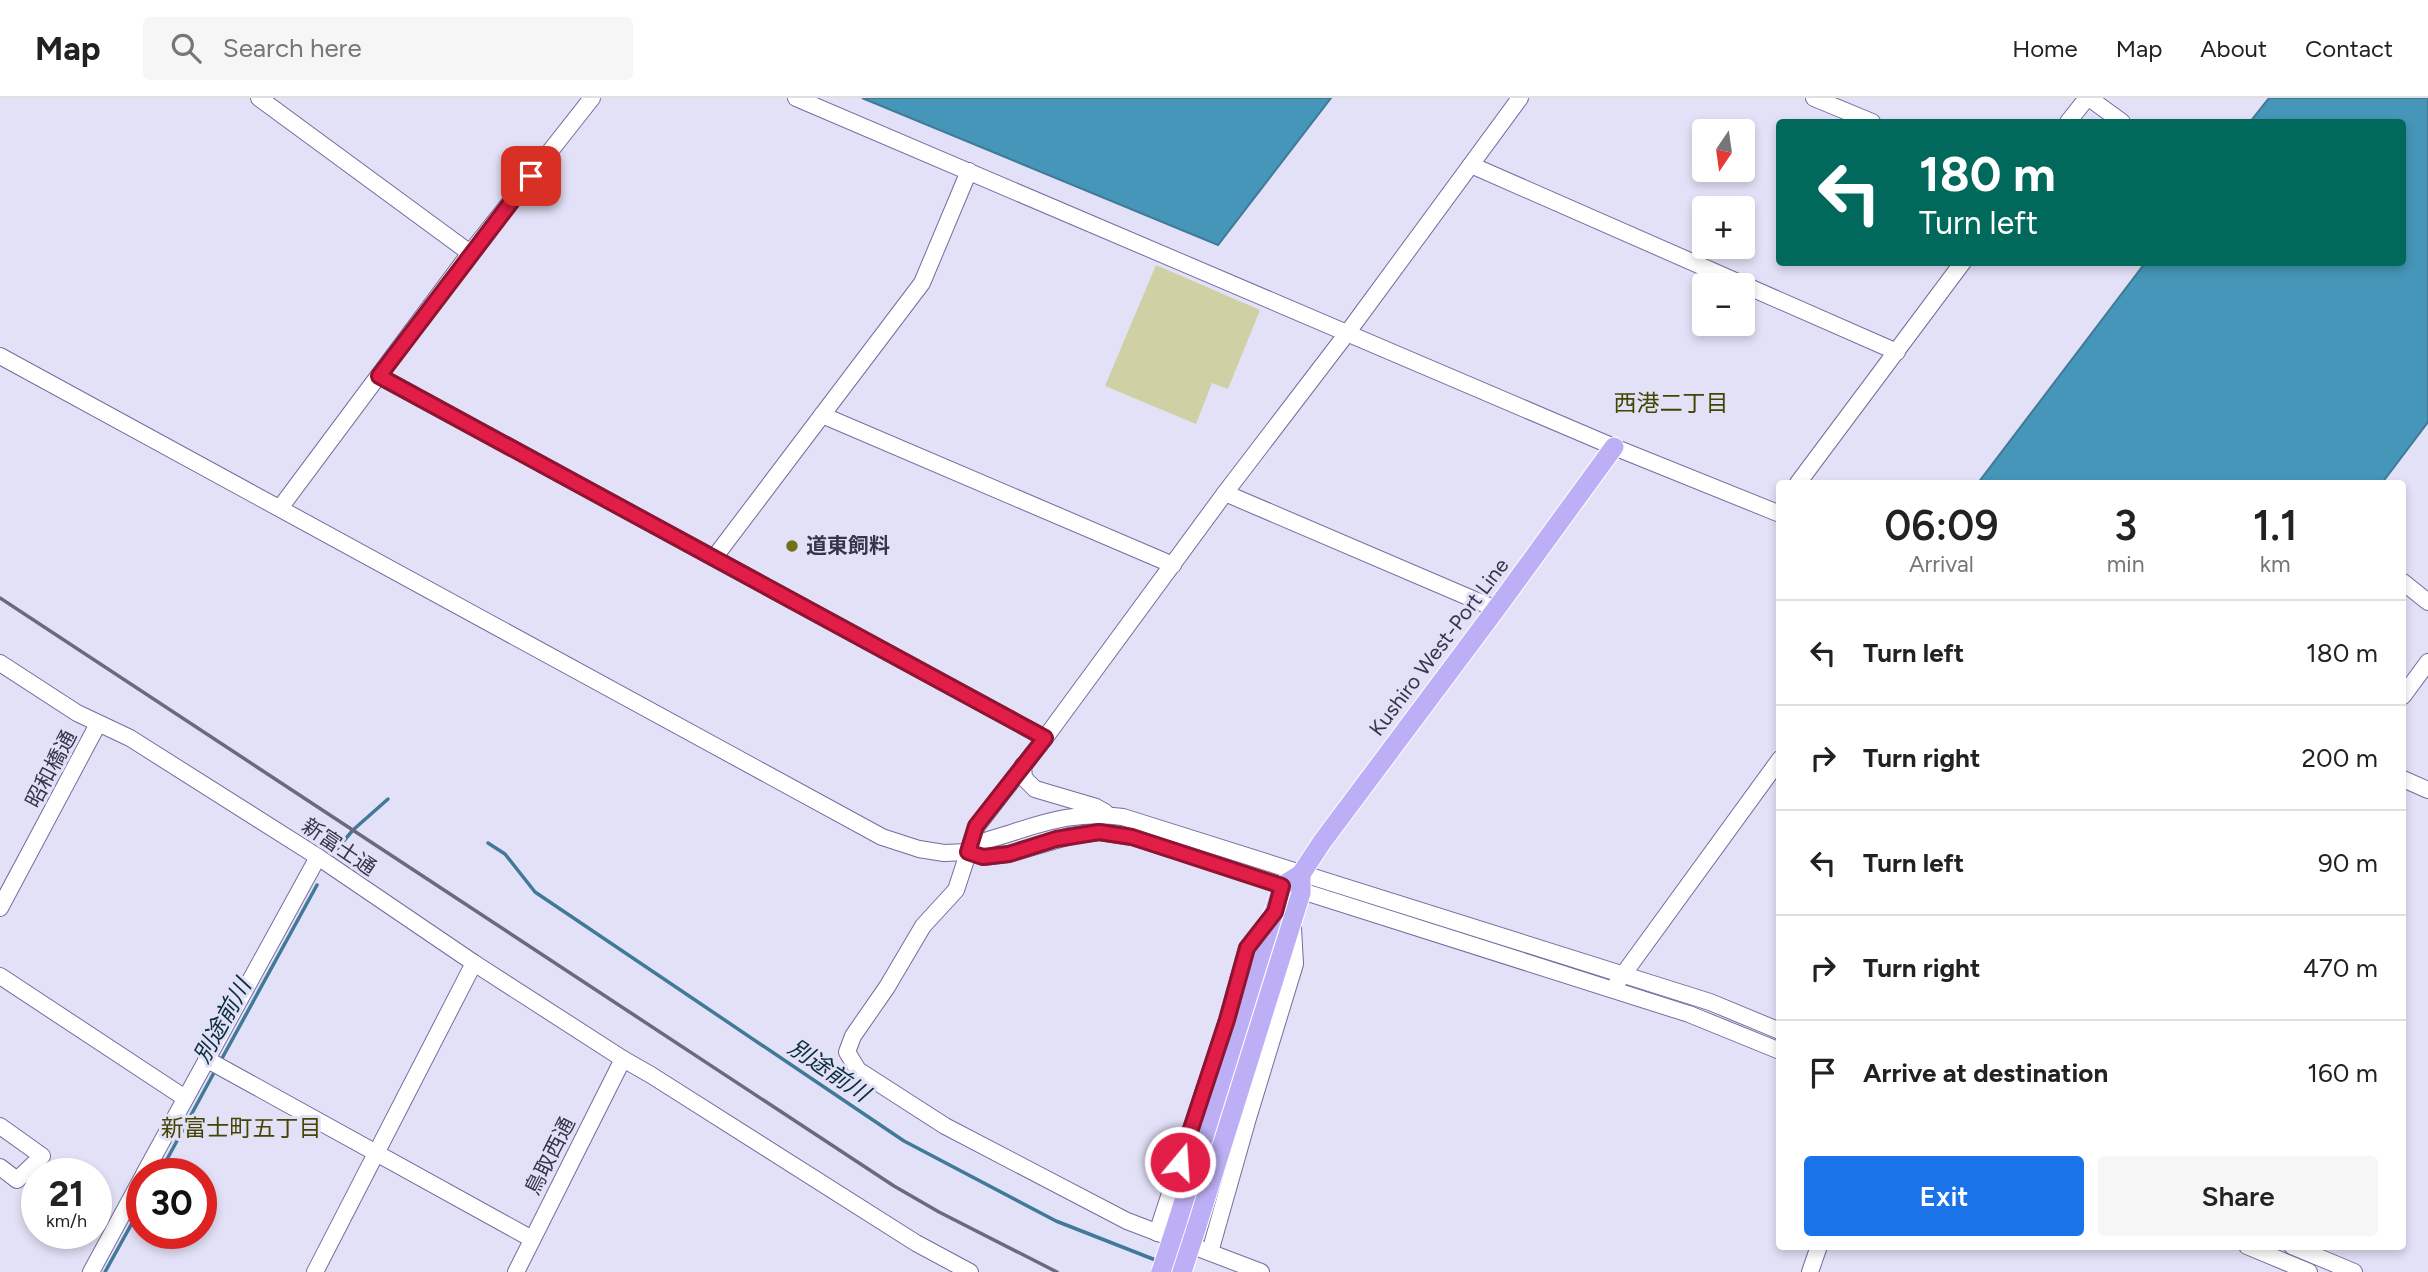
<!DOCTYPE html>
<meta charset="utf-8">
<style>
:root{--surface:#fff;--page:#f6f6f6;--text:#222;--muted:#767676;--line:#e0e0e0;--accent:#1a73e8}
body{margin:0;font-family:Figtree,"Noto Sans JP",sans-serif;background:var(--page);color:var(--text);height:100vh;display:flex;flex-direction:column;font-size:26px;white-space:nowrap}
*{box-sizing:border-box;margin:0}
p{font-size:23px;color:var(--muted)}
.icon{flex:none;width:38px;height:38px;fill:none;stroke:currentColor;stroke-width:2;stroke-linecap:round;stroke-linejoin:round}
.map{position:relative;flex:1;overflow:hidden}
.drawer{position:absolute;left:1776px;top:382px;width:630px;height:770px;display:flex;flex-direction:column;background:var(--surface);border-radius:7px;box-shadow:0 4px 10px #0003}
.drawer>*{flex:none}
.banner{position:absolute;left:1776px;top:21px;width:630px;height:147px;border-radius:7px;box-shadow:0 4px 10px #0003;background:#00695c;color:#fff;overflow:hidden}
.needle{width:46px;rotate:193deg}
.fabs{position:absolute;left:1692px;top:21px;display:grid;gap:14px}
.fabs a{display:grid;place-items:center;width:63px;height:63px;border-radius:7px;background:var(--surface);box-shadow:0 4px 10px #0003;font-size:35px}
.speed{position:absolute;left:21px;top:1060px;display:flex;gap:14px;font-size:35px;font-weight:700;text-align:center}
.speed>*{display:grid;place-content:center;width:91px;height:91px;border-radius:50%;background:var(--surface);box-shadow:0 4px 10px #0003;line-height:1}
.speed small{font-size:18px;font-weight:400}
.speed .limit{border:10px solid #d22;background:#fff;color:#111}
.pin{position:absolute;display:grid;place-items:center;width:60px;height:60px;color:#fff;margin:-30px;border-radius:14px;box-shadow:0 4px 10px #0006}
.me{position:absolute;width:77px;margin:-38px;rotate:18deg;stroke-linejoin:round;filter:drop-shadow(0 0 5px #0008)}
.turn{display:flex;align-items:center;gap:24px;height:147px;padding:0 28px;font-size:32px}
.turn .icon{width:91px;height:91px;stroke-width:2.5}
.turn b{display:block;font-size:49px;line-height:60px}
.eta{display:flex;justify-content:space-evenly;align-items:center;height:119px;text-align:center}
.eta b{font-size:42px;font-weight:600;line-height:49px}
.cta{display:flex;gap:14px;margin-top:auto;padding:14px 28px}
.cta a{flex:1;height:80px;border-radius:7px;background:var(--accent);color:#fff;font-size:28px;font-weight:600;line-height:80px;text-align:center}
.cta a+a{background:var(--page);color:var(--text)}
ul{padding:0;list-style:none}
li{display:flex;align-items:center;gap:21px;height:105px;padding:0 28px;border-top:2px solid var(--line)}
li div{flex:1}
li b{display:block;font-size:26px}
li em{font-style:normal}
header{display:flex;align-items:center;gap:42px;box-sizing:border-box;height:98px;padding:0 35px;background:var(--surface);border-bottom:2px solid var(--line)}
header strong{font-size:33px}
nav{display:flex;gap:38px;margin-inline-start:auto;font-size:24px}
.search{width:490px;height:63px;background:var(--page);display:flex;align-items:center;gap:18px;box-sizing:border-box;padding:0 24px;border-radius:7px;color:var(--muted);font-size:26px}
.map>svg:first-child{display:block}
.green{fill:#cfd1a5}
.water{fill:#4596b9;stroke:#417998;stroke-width:2}
.lines{fill:none;stroke-linecap:round;stroke-linejoin:round}
.stream{stroke:#417998;stroke-width:3.5}
.minor-casing{stroke:#736d9d;stroke-width:18}
.major-casing{stroke:#fff;stroke-width:21}
.minor{stroke:#fff;stroke-width:16}
.major{stroke:#bcaff5;stroke-width:19}
.rail{stroke:#6b697e;stroke-width:3.5}
.major-bridge-casing{stroke:#fff;stroke-width:21;stroke-linecap:butt}
.major-bridge{stroke:#bcaff5;stroke-width:19}
.route-casing{stroke:#92132f;stroke-width:18}
.route{stroke:#e11d48;stroke-width:12}
.poi-dot{fill:#717115;stroke:#e3e1f7;stroke-width:2.5}
.labels{text-anchor:middle;stroke-width:6;stroke-linejoin:round;paint-order:stroke}
.poi-label{font-size:21px;font-weight:bold;fill:#37354a;stroke:#e3e1f7;text-anchor:start}
.street-label{font-size:21px;fill:#37354a;stroke:#e3e1f7}
.neighbourhood-label{font-size:23px;fill:#454503;stroke:#e3e1f7}
.water-label{font-size:23px;font-style:italic;fill:#082e3d;stroke:#e3e1f7}
</style>
<header>
<strong>Map</strong>
<div class="search"><svg class="icon" aria-label="search" viewBox="0 0 24 24"><circle cx="10" cy="10" r="6"/><path d="M15 15l6 6"/></svg>Search here</div>
<nav><a>Home</a><a>Map</a><a>About</a><a>Contact</a></nav>
</header>
<div class="map">
<svg width="2428" height="1174" viewBox="0 0 2428 1174">
<rect width="100%" height="100%" fill="#e3e1f7"/>
<path class="green" d="M1156,167L1260,212L1228,291L1212,285L1196,326L1105,288Z"/>
<g class="water">
<path d="M862,0H1331L1218,147Z"/>
<path d="M2269,0H2428V324L2382,385H1978L2145,165L2403,164V24H2250Z"/>
</g>
<g class="lines">
<g class="stream">
<path d="M488,745L505,756L535,794L904,1043L1056,1123L1158,1163"/>
<path d="M336,752L353,732L388,701"/>
<path d="M220,964L317,787"/>
<path d="M159,1076L216,971"/>
<path d="M105,1174L142,1107"/>
</g>
<defs>
<g id="minor">
<path d="M259,0L470,155"/>
<path d="M796,0L1614,349L1780,416"/>
<path d="M1814,0L1872,24"/>
<path d="M2089,0L2122,24"/>
<path d="M2068,24L2087,0"/>
<path d="M1471,67L1897,254"/>
<path d="M0,258L882,739L919,751L944,755L968,754L983,759L1009,756L1070,738L1099,734L1132,739L1689,916L1780,953"/>
<path d="M379,278L1045,640"/>
<path d="M822,317L1173,467"/>
<path d="M1798,385L1963,164"/>
<path d="M1225,395L1496,511"/>
<path d="M280,410L470,155L592,0"/>
<path d="M714,460L922,185L969,73"/>
<path d="M2403,484L2428,504"/>
<path d="M0,565L77,615L130,640L318,759L474,865L623,961L651,977L916,1145L970,1174"/>
<path d="M2403,598L2428,564"/>
<path d="M1023,667L1024,680L1035,691L1096,709L1105,714"/>
<path d="M2403,681L2428,692"/>
<path d="M968,754C983,741 993,741 1011,735C1050,722 1082,713 1123,719L1710,904L1780,933"/>
<path d="M0,810L98,626"/>
<path d="M0,878L185,1000"/>
<path d="M1617,885L1780,661"/>
<path d="M206,961L532,1141"/>
<path d="M0,1028L42,1058L17,1082L0,1069"/>
<path d="M144,1076L318,759"/>
<path d="M1157,1135L1227,922L1247,850L1269,822"/>
<path d="M2247,1148L2309,1174"/>
<path d="M2292,1148L2354,1174"/>
<path d="M1210,1154L1248,1020L1295,866L1293,830"/>
<path d="M91,1174L142,1080"/>
<path d="M315,1174L474,865"/>
<path d="M516,1174L623,961"/>
<path d="M1261,1174L1127,1123L945,1028L858,972L847,954L853,938L887,889L923,828L956,792L977,728L1045,640L1225,395L1348,234L1520,0"/>
<path d="M1810,1174L1819,1148"/>
</g>
<g id="major">
<path d="M1177,1125L1282,788L1301,776L1322,744L1496,511L1614,349"/>
<path d="M1196,1131L1301,795V776"/>
</g>
</defs>
<use href="#minor" class="minor-casing"/>
<use href="#major" class="major-casing"/>
<use href="#minor" class="minor"/>
<use href="#major" class="major"/>
<path class="rail" d="M0,500L894,1088L939,1114L1057,1174"/>
<defs>
<g id="major-bridge">
<path d="M1161,1174L1177,1125"/>
<path d="M1182,1174L1196,1131"/>
</g>
</defs>
<use href="#major-bridge" class="major-bridge-casing"/>
<use href="#major-bridge" class="major-bridge"/>
</g>
<g class="lines">
<defs>
<path id="route" d="M531,78L379,278L1045,640L976,728L968,754L983,759L1009,756L1056,741L1099,734L1132,739L1282,788L1275,814L1247,850L1227,922L1180,1064"/>
</defs>
<use href="#route" class="route-casing"/>
<use href="#route" class="route"/>
</g>
<circle class="poi-dot" cx="792" cy="448" r="7"/>
<g class="labels">
<g class="poi-label">
<text x="806" y="455">道東飼料</text>
</g>
<g class="street-label">
<text transform="translate(1439 549) rotate(-53)" y="7">Kushiro West-Port Line</text>
<text transform="translate(51 671) rotate(-62)" y="7">昭和橋通</text>
<text transform="translate(339 749) rotate(34)" y="7">新富士通</text>
<text transform="translate(550 1058) rotate(-63)" y="7">鳥取西通</text>
</g>
<g class="neighbourhood-label">
<text x="1671" y="313">西港二丁目</text>
<text x="241" y="1038">新富士町五丁目</text>
</g>
<g class="water-label">
<text transform="translate(222 923) rotate(-61)" y="8">別途前川</text>
<text transform="translate(829 972) rotate(34)" y="8">別途前川</text>
</g>
</g>
</svg>
<div class="fabs">
<a><svg class="needle" viewBox="-14 -14 28 28"><path d="M0-13l5 13h-10z" fill="#e53935"/><path d="M0 13l5-13h-10z" fill="#767676"/></svg></a>
<a>+</a>
<a>−</a>
</div>
<div class="speed"><div>21<small>km/h</small></div><div class="limit">30</div></div>
<div class="pin" style="left:531px;top:78px;background:#d93025"><svg class="icon" aria-label="arrive" viewBox="0 0 24 24"><path d="M6 21V4h12l-3 4 3 4H6"/></svg></div>
<svg class="me" style="left:1180px;top:1064px" viewBox="-20 -20 40 40"><circle r="17" fill="#e11d48" stroke="#fff" stroke-width="3"/><path d="M0-11L8 9 0 5-8 9z" fill="#fff"/></svg>
<div class="banner">
<div class="turn"><svg class="icon" aria-label="left" viewBox="0 0 24 24"><path d="M17 20v-9H6M10 6l-5 5 5 5"/></svg><div><b>180 m</b>Turn left</div></div>
</div>
<section class="drawer">
<div class="eta">
<div><b>06:09</b><p>Arrival</p></div>
<div><b>3</b><p>min</p></div>
<div><b>1.1</b><p>km</p></div>
</div>
<ul>
<li><svg class="icon" aria-label="left" viewBox="0 0 24 24"><path d="M17 20v-9H6M10 6l-5 5 5 5"/></svg><div><b>Turn left</b></div><em>180 m</em></li>
<li><svg class="icon" aria-label="right" viewBox="0 0 24 24"><path d="M7 20v-9h11M14 6l5 5-5 5"/></svg><div><b>Turn right</b></div><em>200 m</em></li>
<li><svg class="icon" aria-label="left" viewBox="0 0 24 24"><path d="M17 20v-9H6M10 6l-5 5 5 5"/></svg><div><b>Turn left</b></div><em>90 m</em></li>
<li><svg class="icon" aria-label="right" viewBox="0 0 24 24"><path d="M7 20v-9h11M14 6l5 5-5 5"/></svg><div><b>Turn right</b></div><em>470 m</em></li>
<li><svg class="icon" aria-label="arrive" viewBox="0 0 24 24"><path d="M6 21V4h12l-3 4 3 4H6"/></svg><div><b>Arrive at destination</b></div><em>160 m</em></li>
</ul>
<div class="cta"><a>Exit</a><a>Share</a></div>
</section>
</div>
